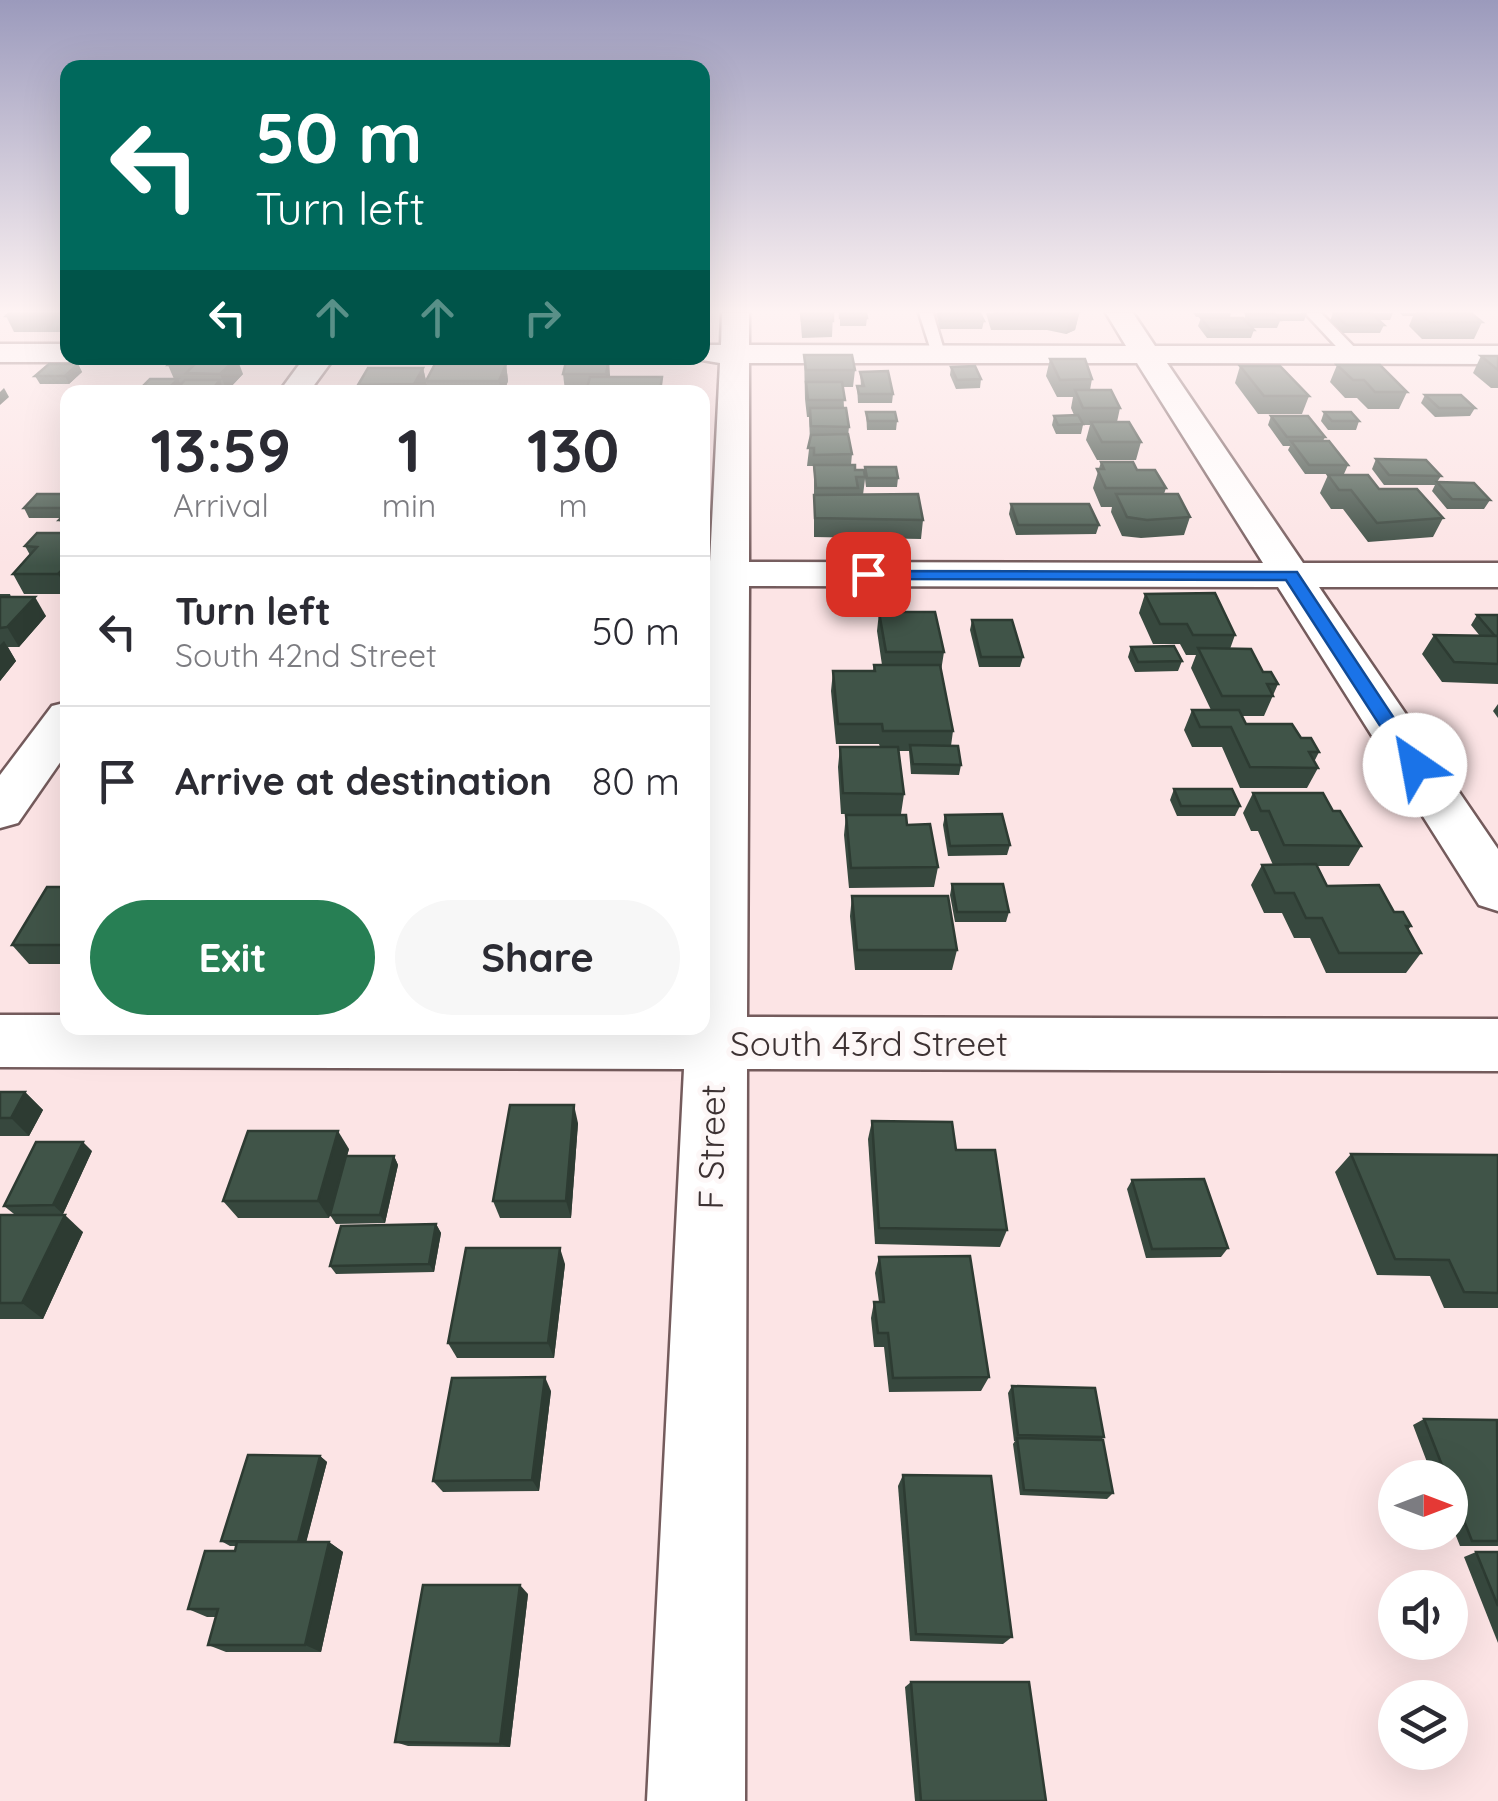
<!DOCTYPE html>
<style>
:root{--surface:#fff;--page:#f7f7f7;--text:#2b2b33;--muted:#7c7c81;--line:#e1e1e2;--accent:#277f54}
body{margin:0;font-family:Quicksand,sans-serif;background:var(--page);color:var(--text);height:100vh;display:flex;flex-direction:column;font-size:38px;white-space:nowrap}
*{box-sizing:border-box;margin:0}
p{font-size:32px;color:var(--muted)}
.icon{flex:none;width:55px;height:55px;fill:none;stroke:currentColor;stroke-width:2;stroke-linecap:round;stroke-linejoin:round}
.map{position:relative;flex:1;overflow:hidden}
.sheet{position:absolute;left:60px;top:385px;width:650px;height:650px;display:flex;flex-direction:column;background:var(--surface);border-radius:20px;box-shadow:0 10px 40px #0002}
.sheet>*{flex:none}
.guide{position:absolute;left:60px;top:60px;width:650px;height:305px;border-radius:20px;box-shadow:0 10px 40px #0002;background:#00695c;color:#fff;overflow:hidden}
.needle{width:65px;rotate:90deg}
.fabs{position:absolute;left:1378px;top:1460px;display:grid;gap:20px}
.fabs a{display:grid;place-items:center;width:90px;height:90px;border-radius:50%;background:var(--surface);box-shadow:0 10px 40px #0002;font-size:50px}
.pin{position:absolute;display:grid;place-items:center;width:85px;height:85px;color:#fff;margin:-42px;border-radius:20px;box-shadow:0 5px 15px #0006}
.me{position:absolute;width:110px;margin:-55px;rotate:327deg;stroke-linejoin:round;filter:drop-shadow(0 0 8px #0008)}
.turn{display:flex;align-items:center;gap:35px;height:210px;padding:0 30px;font-size:45px}
.turn .icon{width:130px;height:130px;stroke-width:2.5}
.turn b{display:block;font-size:70px;line-height:85px}
.lanes{display:flex;align-items:center;height:95px;padding:0 30px;background:#0003;justify-content:center;gap:50px;direction:ltr}
.lanes .off{opacity:.35}
.eta{display:flex;justify-content:space-evenly;align-items:center;height:170px;text-align:center}
.eta b{font-size:60px;font-weight:700;line-height:70px}
.cta{display:flex;gap:20px;margin-top:auto;padding:20px 30px}
.cta a{flex:1;height:115px;border-radius:60px;background:var(--accent);color:#fff;font-size:40px;font-weight:700;line-height:115px;text-align:center}
.cta a+a{background:var(--page);color:var(--text)}
ul{padding:0;list-style:none}
li{display:flex;align-items:center;gap:30px;height:150px;padding:0 30px;border-top:2px solid var(--line)}
li div{flex:1}
li b{display:block;font-size:38px}
li em{font-style:normal}
.map>svg:first-child{display:block}
.lines{fill:none;stroke-linecap:round;stroke-linejoin:round}
.service-casing{stroke:#745b5c;stroke-width:5}
.minor-casing{stroke:#745b5c;stroke-width:5}
.service{fill:#fff;fill-rule:evenodd}
.minor{fill:#fff;fill-rule:evenodd}
.wall{fill:#37483e}
.shaded-wall{fill:#2d3b32}
.building{fill:#405448;stroke:#2d3b32;stroke-width:2.5}
.route{fill:#1a73e8;stroke:#114b97;stroke-width:2.5}
.labels{text-anchor:middle;stroke-width:10;stroke-linejoin:round;paint-order:stroke}
.street-label{font-size:35px;fill:#3d3233;stroke:#fdf7f7}
</style>
<div class="map">
<svg width="1498" height="1801" viewBox="0 0 1498 1801">
<rect width="100%" height="100%" fill="#fce4e5"/>
<g class="lines">
<defs>
<g id="service">
<path d="M919,313H933L946,357L932,354Z"/>
<path d="M1305,313H1321L1359,352V358H1347Z"/>
</g>
<g id="minor">
<path d="M722,313H749V345L1126,346L1106,313H1133L1155,346H1498V364L1167,363L1303,563H1498V587H1319L1498,849V911L1479,905L1278,587L749,586L747,1017L1498,1019V1071L747,1069L745,1801H647L684,1069L0,1067V1015H68V1028H702V707L709,586H702V562H710L720,363L690,358H702V345H721ZM749,363H1137L1263,563L749,562Z"/>
<path d="M0,344H68V358H79L68,362H0Z"/>
<path d="M304,358H334L309,392H279Z"/>
<path d="M68,702V751L18,823L0,828V775L52,706Z"/>
</g>
</defs>
<use href="#service" class="service-casing"/>
<use href="#minor" class="minor-casing"/>
<use href="#service" class="service"/>
<use href="#minor" class="minor"/>
</g>
<g class="wall">
<path d="M68,313L64,332H14L6,316Z"/>
<path d="M800,313H833L832,337L802,338Z"/>
<path d="M840,313L867,318L866,326H840Z"/>
<path d="M936,313H980L984,321L982,329H940Z"/>
<path d="M986,313L1079,314L1075,330L1066,334L1047,330H991Z"/>
<path d="M1193,313H1231L1230,317H1196Z"/>
<path d="M1307,313L1304,321H1280L1277,328H1252L1254,330L1251,338H1207L1198,326L1201,318L1244,319L1246,314Z"/>
<path d="M1333,313H1393L1390,320H1379L1384,325L1380,333H1343L1330,321Z"/>
<path d="M1400,313H1471L1482,322L1474,339H1422L1409,326L1413,316H1403Z"/>
<path d="M804,355L855,370L853,387H843L844,408L849,427L848,436L852,454L851,465L855,470L864,474L865,467L898,478L897,487H866L865,479L863,495L923,520L921,539L814,537V473L813,466H807L810,441L809,417H807L805,399Z"/>
<path d="M1481,356H1498V388H1491L1473,373Z"/>
<path d="M175,358L243,374L227,391H224V392H146L143,386L174,379L168,365Z"/>
<path d="M567,358L610,375V377L586,391H565L563,374Z"/>
<path d="M1050,359L1092,379L1090,390L1120,408L1117,422L1141,442L1136,460H1097L1086,440L1090,425H1083L1081,434H1056L1052,425L1054,416L1074,415L1071,408L1073,397H1057L1046,376Z"/>
<path d="M78,364L82,372L69,384H40L35,376Z"/>
<path d="M506,364L508,381L504,392H428L426,381Z"/>
<path d="M1337,365L1407,392L1399,409H1368L1357,398H1345L1330,382Z"/>
<path d="M1240,366L1309,396L1302,414H1258L1235,383Z"/>
<path d="M951,367L981,379L980,388L956,389L950,375Z"/>
<path d="M423,368L427,385L423,392H360L358,385Z"/>
<path d="M860,372L893,394L892,403H858L857,386H861Z"/>
<path d="M1425,395L1475,408L1470,416L1435,417L1421,403Z"/>
<path d="M866,412L897,421L896,430H867Z"/>
<path d="M1324,412L1359,421L1356,430H1328L1321,421Z"/>
<path d="M1271,416L1325,437L1323,441L1348,465L1344,474H1305L1288,450L1290,446H1283L1268,425Z"/>
<path d="M1376,459L1441,476L1437,482L1490,500L1484,509H1447L1432,491L1435,485H1384L1372,469Z"/>
<path d="M1101,462L1137,470L1166,488L1164,494L1190,517L1184,535L1141,538L1122,536L1111,512L1112,507H1101L1093,488Z"/>
<path d="M1328,475L1379,489L1443,518L1433,537L1368,542L1343,509H1331L1320,493Z"/>
<path d="M68,494V594H24L13,574L30,555L25,546L66,533L59,520L61,518H29L24,508Z"/>
<path d="M1011,504L1099,525L1096,534L1016,535L1009,514Z"/>
<path d="M0,594H10L11,597L46,616L19,647H8L16,661L0,681Z"/>
<path d="M1145,594L1235,635L1230,649L1263,672L1278,684L1264,716H1242L1246,724L1301,738L1319,752L1314,762L1318,768L1307,788H1240L1222,747H1192L1184,730L1192,710H1211L1191,668L1196,655H1186L1180,644H1153L1139,613Z"/>
<path d="M879,612L944,652L941,671L953,731L951,746L961,765L959,775L911,774L909,751H898L904,794L901,814H841L838,767L840,747H880L879,744H836L831,691L833,671H873L874,665H882L877,631Z"/>
<path d="M1477,615H1498V684L1442,682L1422,654L1434,635L1480,636L1471,625Z"/>
<path d="M972,620L1023,657L1020,667H979L970,630Z"/>
<path d="M1131,647L1182,661L1178,671L1135,672L1128,657Z"/>
<path d="M1498,704V718L1493,711Z"/>
<path d="M1174,789L1240,806L1235,816H1177L1170,800Z"/>
<path d="M1253,793L1333,811L1361,846L1349,866H1316L1327,886L1394,912L1411,926L1408,930L1421,953L1406,973H1326L1310,938H1294L1282,913H1264L1251,885L1262,865H1273L1258,831H1251L1243,813Z"/>
<path d="M846,815L938,867L934,887L849,888L844,835Z"/>
<path d="M945,815L1010,845L1007,855L948,856L943,825Z"/>
<path d="M952,884L1009,912L1006,922H955L950,895Z"/>
<path d="M68,887V964H29L12,945Z"/>
<path d="M852,896L957,950L952,970H855L850,916Z"/>
<path d="M0,1092H25L43,1110L29,1136H0Z"/>
<path d="M872,1121L956,1150L1007,1230L1000,1247L875,1244L868,1139Z"/>
<path d="M578,1123L571,1218H500L493,1201Z"/>
<path d="M349,1149L347,1156H394L398,1165L385,1223L336,1224L330,1215L339,1182L329,1218H238L223,1201Z"/>
<path d="M92,1151L63,1214H14L4,1206Z"/>
<path d="M1351,1154L1498,1155V1308H1444L1430,1276L1377,1275L1335,1172Z"/>
<path d="M1132,1180L1228,1248L1221,1257L1146,1258L1127,1189Z"/>
<path d="M0,1215L83,1232L43,1319H0Z"/>
<path d="M436,1224L441,1233L434,1272L336,1274L330,1266Z"/>
<path d="M879,1257L989,1377L981,1391L889,1392L884,1347H874L871,1318L874,1302H879L875,1273Z"/>
<path d="M565,1264L554,1358H457L448,1343Z"/>
<path d="M1012,1386L1104,1437L1101,1440L1113,1493L1107,1499L1020,1495L1013,1444L1015,1441H1014L1008,1393Z"/>
<path d="M551,1391L539,1491L443,1492L433,1481Z"/>
<path d="M1424,1419L1498,1422V1546H1460L1450,1521V1478H1433L1413,1425Z"/>
<path d="M320,1456L327,1462L306,1542H329L343,1552L321,1652H226L208,1645L216,1617H207L188,1609L235,1551L236,1546H230L221,1541Z"/>
<path d="M903,1475L1012,1637L1003,1644L910,1641L898,1486Z"/>
<path d="M1476,1552H1498V1643L1464,1557Z"/>
<path d="M528,1594L510,1747L408,1746L395,1742Z"/>
<path d="M911,1682L1046,1801H915L905,1687Z"/>
</g>
<g class="shaded-wall">
<path d="M59,313H68V329L64,332L57,316Z"/>
<path d="M1079,314L1075,330L1066,334L1070,318Z"/>
<path d="M237,358L243,374L227,391L220,374Z"/>
<path d="M609,358L610,375L607,391L606,374Z"/>
<path d="M78,364L82,372L69,384L65,376Z"/>
<path d="M506,364L508,381L504,392H501L499,381Z"/>
<path d="M423,368L427,385L423,392H416L414,384Z"/>
<path d="M178,379L182,387L174,392L171,386Z"/>
<path d="M220,380L224,392H210Z"/>
<path d="M4,388L9,397L0,405V392Z"/>
<path d="M68,501V516L66,518L61,508Z"/>
<path d="M68,564V591L58,574Z"/>
<path d="M35,597L46,616L19,647L7,627Z"/>
<path d="M4,641L16,661L0,681V645Z"/>
<path d="M25,1092L43,1110L29,1136L11,1118Z"/>
<path d="M574,1105L578,1123L571,1218L566,1201Z"/>
<path d="M338,1131L349,1149L329,1218L318,1201Z"/>
<path d="M83,1142L92,1151L63,1214L53,1205Z"/>
<path d="M394,1156L398,1165L385,1223L380,1215Z"/>
<path d="M65,1215L83,1232L43,1319L22,1303Z"/>
<path d="M436,1224L441,1233L434,1272L429,1264Z"/>
<path d="M560,1248L565,1264L554,1358L548,1343Z"/>
<path d="M545,1377L551,1391L539,1491L532,1480Z"/>
<path d="M320,1456L327,1462L305,1547L298,1542Z"/>
<path d="M329,1542L343,1552L321,1652L305,1645Z"/>
<path d="M520,1585L528,1594L510,1747L500,1744Z"/>
</g>
<g class="building">
<path d="M9,313H59L57,316H6Z"/>
<path d="M801,313H833V321H802Z"/>
<path d="M840,313H866L867,318H840Z"/>
<path d="M939,313H980L984,321H941Z"/>
<path d="M1078,313L1070,318L1050,314L994,313Z"/>
<path d="M1334,313H1371L1384,325H1346Z"/>
<path d="M1419,313H1471L1482,322H1430Z"/>
<path d="M1246,314H1275L1280,320H1250Z"/>
<path d="M1201,318H1243L1254,330H1210Z"/>
<path d="M804,355H852L855,370H806Z"/>
<path d="M1481,356H1498V370Z"/>
<path d="M175,358H237L220,374L186,373L194,365H168Z"/>
<path d="M567,358H609L606,374H563Z"/>
<path d="M1050,359H1085L1092,379L1060,380Z"/>
<path d="M49,364H78L65,376H35Z"/>
<path d="M435,364H506L499,381H426Z"/>
<path d="M1337,365H1380L1407,392H1375L1364,380H1353Z"/>
<path d="M975,366L981,379L957,380L951,367Z"/>
<path d="M1240,366H1280L1309,396H1264Z"/>
<path d="M368,368H423L414,384L358,385Z"/>
<path d="M888,371L893,394H859L857,386H864L860,372Z"/>
<path d="M590,377H662L660,392H586Z"/>
<path d="M150,379H178L171,386H143Z"/>
<path d="M185,380H220L210,392H174Z"/>
<path d="M806,382H842L845,400H808Z"/>
<path d="M1075,390H1111L1120,408H1083Z"/>
<path d="M1425,395H1461L1475,408H1439Z"/>
<path d="M810,408H846L849,427L811,426Z"/>
<path d="M866,412H895L897,421H868Z"/>
<path d="M1324,412H1351L1359,421H1332Z"/>
<path d="M1078,415L1083,424L1058,425L1054,416Z"/>
<path d="M1271,416H1308L1325,437H1287Z"/>
<path d="M1091,422H1129L1141,442H1102Z"/>
<path d="M848,434L852,454L814,455V448H808L811,435Z"/>
<path d="M1291,441H1329L1348,465H1309Z"/>
<path d="M1376,459L1426,460L1441,476L1389,475Z"/>
<path d="M1101,462H1133L1137,470H1155L1166,488H1106L1097,469H1104Z"/>
<path d="M814,465H855V470H864L865,477H856L858,488H816Z"/>
<path d="M865,467H896L898,478H867Z"/>
<path d="M1328,475H1368L1379,489H1417L1443,518L1377,523L1351,490H1339Z"/>
<path d="M1437,482L1474,483L1490,500L1452,499Z"/>
<path d="M37,494H68V501L61,508H24Z"/>
<path d="M918,494L923,520L815,518L814,495Z"/>
<path d="M1116,494H1178L1190,517L1147,520L1127,517Z"/>
<path d="M1011,504H1089L1099,525H1018Z"/>
<path d="M68,511V520H59Z"/>
<path d="M37,533H68V564L58,574H13L37,547L25,546Z"/>
<path d="M1215,593L1235,635H1193L1187,624H1160L1145,594Z"/>
<path d="M0,597H35L7,627L0,628Z"/>
<path d="M879,612H935L944,652H886Z"/>
<path d="M1477,615H1498V636H1495Z"/>
<path d="M972,620H1012L1023,657H981Z"/>
<path d="M1434,635L1498,636V664L1454,662Z"/>
<path d="M1174,646L1182,661L1138,662L1131,647Z"/>
<path d="M1198,648L1251,649L1263,672H1271L1278,684H1267L1273,696H1222Z"/>
<path d="M874,665H940L953,731H883L882,724H838L833,671H875Z"/>
<path d="M1192,710H1239L1246,724H1292L1301,738H1311L1319,752H1309L1318,768L1250,767L1231,727H1200Z"/>
<path d="M910,745L958,746L961,765L913,764Z"/>
<path d="M840,747H898L904,794L843,793Z"/>
<path d="M1174,789H1232L1240,806H1181Z"/>
<path d="M1253,793H1323L1333,811H1340L1361,846L1284,845L1269,811H1261Z"/>
<path d="M1002,814L1010,845L950,846L945,815Z"/>
<path d="M846,815H906L907,825L930,824L938,867L851,868Z"/>
<path d="M1316,864L1327,886L1379,885L1394,912H1403L1411,926H1406L1421,953H1339L1322,918H1306L1294,893H1275L1262,865Z"/>
<path d="M952,884H1003L1009,912H957Z"/>
<path d="M47,887H68V945H12Z"/>
<path d="M852,896H948L957,950H857Z"/>
<path d="M0,1092H25L11,1118H0Z"/>
<path d="M510,1105H574L566,1201H493Z"/>
<path d="M872,1121L952,1122L956,1150H995L1007,1230L879,1228Z"/>
<path d="M248,1131H338L318,1201H223Z"/>
<path d="M36,1142H83L53,1205L4,1206Z"/>
<path d="M1351,1154L1498,1155V1293L1464,1292L1449,1260L1395,1259Z"/>
<path d="M346,1156H394L380,1215H330Z"/>
<path d="M1204,1179L1228,1248L1152,1249L1132,1180Z"/>
<path d="M0,1215H65L22,1303H0Z"/>
<path d="M436,1224L429,1264L330,1266L341,1226Z"/>
<path d="M466,1248H560L548,1343H448Z"/>
<path d="M970,1256L989,1377L893,1378L888,1333H878L874,1302H884L879,1257Z"/>
<path d="M545,1377L532,1480L433,1481L452,1378Z"/>
<path d="M1012,1386L1095,1388L1104,1437L1018,1435Z"/>
<path d="M1424,1419L1497,1420L1498,1541H1472L1450,1485V1478H1447Z"/>
<path d="M1017,1438L1103,1440L1113,1493L1024,1490Z"/>
<path d="M248,1455L320,1456L298,1542L221,1541Z"/>
<path d="M903,1475L991,1476L1012,1637L916,1634Z"/>
<path d="M237,1542H329L305,1645H208L218,1609H188L205,1551H235Z"/>
<path d="M1476,1552H1498V1606Z"/>
<path d="M423,1585H520L500,1744L395,1742Z"/>
<path d="M911,1682H1029L1046,1801H921Z"/>
</g>
<linearGradient id="sky" x2="0" y2="1"><stop stop-color="#9b9abc"/><stop offset="0.55" stop-color="#fef3f3"/><stop offset="1" stop-color="#fef3f3" stop-opacity="0"/></linearGradient>
<rect width="1498" height="566" fill="url(#sky)"/>
<path class="route" d="M862,571L1297,572L1425,765L1422,769H1408L1286,580L868,579L860,574Z"/>
<g class="labels">
<g class="street-label">
<text x="869" y="1056">South 43rd Street</text>
<text transform="translate(712 1147) rotate(-89)" y="12">F Street</text>
</g>
</g>
</svg>
<div class="fabs">
<a><svg class="needle" viewBox="-14 -14 28 28"><path d="M0-13l5 13h-10z" fill="#e53935"/><path d="M0 13l5-13h-10z" fill="#7c7c81"/></svg></a>
<a><svg class="icon" aria-label="sound" viewBox="0 0 24 24"><path d="M4 9h4l5-4v14l-5-4H4zM17 9q2 3 0 6"/></svg></a>
<a><svg class="icon" aria-label="layers" viewBox="0 0 24 24"><path d="M12 4l9 5-9 5-9-5zM3 14l9 5 9-5"/></svg></a>
</div>
<div class="pin" style="left:868px;top:574px;background:#d93025"><svg class="icon" aria-label="arrive" viewBox="0 0 24 24"><path d="M6 21V4h12l-3 4 3 4H6"/></svg></div>
<svg class="me" style="left:1415px;top:765px" viewBox="-20 -20 40 40"><circle r="19" fill="#fff"/><path d="M0-13L10 11 0 6-10 11z" fill="#1a73e8"/></svg>
<div class="guide">
<div class="turn"><svg class="icon" aria-label="left" viewBox="0 0 24 24"><path d="M17 20v-9H6M10 6l-5 5 5 5"/></svg><div><b>50 m</b>Turn left</div></div>
<div class="lanes"><svg class="icon" aria-label="left" viewBox="0 0 24 24"><path d="M17 20v-9H6M10 6l-5 5 5 5"/></svg><svg class="icon off" aria-label="ahead" viewBox="0 0 24 24"><path d="M12 20V5M6 11l6-6 6 6"/></svg><svg class="icon off" aria-label="ahead" viewBox="0 0 24 24"><path d="M12 20V5M6 11l6-6 6 6"/></svg><svg class="icon off" aria-label="right" viewBox="0 0 24 24"><path d="M7 20v-9h11M14 6l5 5-5 5"/></svg></div>
</div>
<section class="sheet">
<div class="eta">
<div><b>13:59</b><p>Arrival</p></div>
<div><b>1</b><p>min</p></div>
<div><b>130</b><p>m</p></div>
</div>
<ul>
<li><svg class="icon" aria-label="left" viewBox="0 0 24 24"><path d="M17 20v-9H6M10 6l-5 5 5 5"/></svg><div><b>Turn left</b><p>South 42nd Street</p></div><em>50 m</em></li>
<li><svg class="icon" aria-label="arrive" viewBox="0 0 24 24"><path d="M6 21V4h12l-3 4 3 4H6"/></svg><div><b>Arrive at destination</b></div><em>80 m</em></li>
</ul>
<div class="cta"><a>Exit</a><a>Share</a></div>
</section>
</div>
